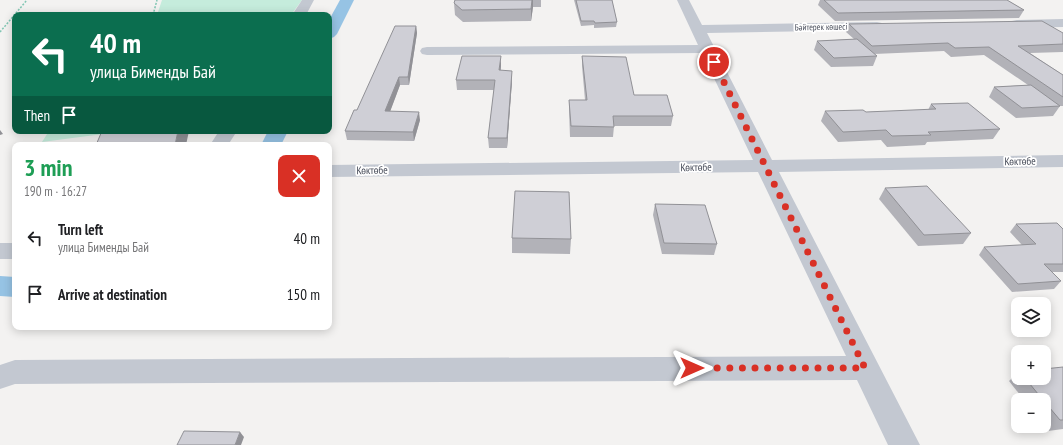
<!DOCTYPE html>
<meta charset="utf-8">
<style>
:root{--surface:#fff;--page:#f6f6f6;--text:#202124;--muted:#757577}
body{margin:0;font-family:"PT Sans Narrow",sans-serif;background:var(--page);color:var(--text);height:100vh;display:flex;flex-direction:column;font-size:15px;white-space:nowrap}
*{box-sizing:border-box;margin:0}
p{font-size:13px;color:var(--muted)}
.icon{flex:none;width:22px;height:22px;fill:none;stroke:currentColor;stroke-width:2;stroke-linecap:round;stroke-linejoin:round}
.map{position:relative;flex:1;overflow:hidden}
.drawer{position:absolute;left:12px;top:142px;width:320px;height:188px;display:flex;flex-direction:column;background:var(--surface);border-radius:8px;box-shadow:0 2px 10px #0003}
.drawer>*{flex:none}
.top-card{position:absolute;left:12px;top:12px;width:320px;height:122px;border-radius:8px;box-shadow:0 2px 10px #0003;background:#0b6e4f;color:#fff;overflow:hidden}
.fabs{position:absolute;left:1011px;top:297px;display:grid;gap:8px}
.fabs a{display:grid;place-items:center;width:40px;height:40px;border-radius:8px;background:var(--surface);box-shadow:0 2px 10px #0003;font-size:20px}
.pin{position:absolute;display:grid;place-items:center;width:34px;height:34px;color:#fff;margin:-17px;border:2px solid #fff;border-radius:50%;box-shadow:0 1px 4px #0007}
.me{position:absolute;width:44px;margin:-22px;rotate:90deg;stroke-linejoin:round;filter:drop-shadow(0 0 3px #0008)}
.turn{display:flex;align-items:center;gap:14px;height:84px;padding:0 12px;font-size:18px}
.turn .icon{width:52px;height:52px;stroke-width:2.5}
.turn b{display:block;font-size:28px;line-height:34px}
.then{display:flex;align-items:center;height:38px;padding:0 12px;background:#0003;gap:8px;font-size:15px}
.round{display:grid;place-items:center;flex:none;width:42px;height:42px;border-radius:8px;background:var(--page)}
.head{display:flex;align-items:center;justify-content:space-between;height:68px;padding:0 12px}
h1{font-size:24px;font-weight:800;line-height:30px;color:#1e9e55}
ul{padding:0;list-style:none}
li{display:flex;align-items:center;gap:12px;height:56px;padding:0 12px}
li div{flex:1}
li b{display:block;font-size:15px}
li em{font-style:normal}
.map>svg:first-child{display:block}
.green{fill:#c5ecdc}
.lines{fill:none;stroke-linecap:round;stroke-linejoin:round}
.canal{fill:#96c3e4;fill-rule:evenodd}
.path{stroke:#80c6b3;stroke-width:1.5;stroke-dasharray:2 1.5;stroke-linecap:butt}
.minor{fill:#c3c8d1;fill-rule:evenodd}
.wall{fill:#b2b2b8}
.shaded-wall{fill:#919196}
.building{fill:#cfcfd6;stroke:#919196}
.route{stroke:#d93025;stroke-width:7;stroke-dasharray:0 12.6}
.labels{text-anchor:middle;stroke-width:3.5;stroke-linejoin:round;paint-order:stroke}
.far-street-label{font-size:9px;fill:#4b505d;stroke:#fff}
.street-label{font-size:11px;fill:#4b505d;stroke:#fff}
</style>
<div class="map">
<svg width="1063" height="445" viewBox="0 0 1063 445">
<rect width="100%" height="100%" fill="#f3f2f1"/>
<g class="green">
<path d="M162,0H302L291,15H157Z"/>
<path d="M49,131H104L103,134L42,142Z"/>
</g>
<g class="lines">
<g class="canal">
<path d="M340,0H354L337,34L334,37L329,39V20Z"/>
<path d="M268,131H288L281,145H261Z"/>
<path d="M0,276L15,277V297L0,296Z"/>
</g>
<g class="path">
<path d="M153,15L157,0"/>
<path d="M0,32L27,0"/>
</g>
<g class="minor">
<path d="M302,0H314L306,15H292Z"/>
<path d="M677,0H689L702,25L877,22L882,23L884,26L882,29L877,30L707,33L772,160L1063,155V167L779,172L920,445H888L857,380L15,384L0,389V365L15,360L846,356L758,172L329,177V165L753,160L702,53L427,55L422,54L420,51L422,48L427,47L698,45Z"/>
<path d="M1063,19V27L1017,28L1012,27L1010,24L1012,21L1017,20Z"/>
<path d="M219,131H237L228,145H210Z"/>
<rect x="0" y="243" width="15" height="16"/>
</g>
</g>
<g class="wall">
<path d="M455,0H541V7H533L531,21L463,22L455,15L454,3Z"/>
<path d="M574,0H612L617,22L616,27L594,28V25L581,26Z"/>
<path d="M820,0H1007L1024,10L1019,18L835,21L818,5Z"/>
<path d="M849,24L1063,33V52L1030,53L1063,75V106H1060L1053,116L1016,118L989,97L994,87L1028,85L984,55L951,57L944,51L874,54L877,56L873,66L831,67L814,50L817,41L854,39L846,32Z"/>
<path d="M416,26L417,33L409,85H400L390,111L420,120L414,141L347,140L345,131L357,110Z"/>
<path d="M582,56L634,95L673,116L671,126H614L613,137H570L569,110V100H585L582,66Z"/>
<path d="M501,66V70L512,81L507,148H489L488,138L494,90H457L456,80Z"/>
<path d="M931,104L1000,129L993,139L927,142L925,145L887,147L881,140L838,142L821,121L825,111L866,112L928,110Z"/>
<path d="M885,188L971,233L963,244L918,246L879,199Z"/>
<path d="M655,204L717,244L714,255L662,254L653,215Z"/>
<path d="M1016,224L1063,229V272H1052L1061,281L1054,289L1012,292L979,255L984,247L1022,245L1010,232Z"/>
<path d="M512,238L571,239L570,254L512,253Z"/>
<path d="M1063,367V429L1048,431L1044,426V400H1024L1009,381L1018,372V378H1044Z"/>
</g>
<g class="shaded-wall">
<path d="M532,0H533V7L531,21V9Z"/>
<path d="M416,26L417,33L409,85L408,77Z"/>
<path d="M501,56V66L499,80V70Z"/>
<path d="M512,71V81L507,148V138Z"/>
<path d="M399,77L400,85L387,120L385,111Z"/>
<path d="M419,112L420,120L414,141L413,132Z"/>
<path d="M0,130L3,134L0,135Z"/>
<path d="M178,131H189L186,145H175Z"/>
<path d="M240,432L244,437L241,445H235Z"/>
</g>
<g class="building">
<path d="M455,0H532L531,9L462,10L454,3Z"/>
<path d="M576,0H612L617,22L595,23L594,21H581Z"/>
<path d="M824,0H1007L1024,10L838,13Z"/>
<path d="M1042,21L1063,33V44L1018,46L1063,75V97L989,47L955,48L948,43L872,46L849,24Z"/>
<path d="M395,26H416L408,77H399L385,111L419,112L413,132L345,131L354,110H357Z"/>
<path d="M857,39L877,56L834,58L817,41Z"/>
<path d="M462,56H501L499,70L512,71L507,138H488L495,80H456Z"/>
<path d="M582,56L626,57L634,95H667L673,116H613L614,127L571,126L569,100H587Z"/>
<path d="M1031,85L1060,106L1022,108L994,87Z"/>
<path d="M968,103L1000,129L928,132L931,135L892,136L886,130L843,132L825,111L863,110L866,112L936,109L931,104Z"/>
<path d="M102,131H178L175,145H96Z"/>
<path d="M927,186L971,233L924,235L885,188Z"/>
<path d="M515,191L569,192L571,239L512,238Z"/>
<path d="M655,204L705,205L717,244L664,243Z"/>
<path d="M1057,223L1063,229V264H1044L1061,281L1018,284L984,247L1036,244L1016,224Z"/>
<path d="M1063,367V420H1060L1044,401V400H1043L1025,378H1044V369Z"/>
<path d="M184,431L240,432L235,445H177Z"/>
</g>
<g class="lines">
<path class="route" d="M692,368H865L714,62"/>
</g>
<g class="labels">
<g class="far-street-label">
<text transform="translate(821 27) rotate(-1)" y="3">Бәйтерек көшесі</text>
</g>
<g class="street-label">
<text transform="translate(1020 161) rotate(-1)" y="4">Көктөбе</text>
<text transform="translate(696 167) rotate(-1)" y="4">Көктөбе</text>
<text transform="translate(372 170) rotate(-1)" y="4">Көктөбе</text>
</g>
</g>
</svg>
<div class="fabs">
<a><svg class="icon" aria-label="layers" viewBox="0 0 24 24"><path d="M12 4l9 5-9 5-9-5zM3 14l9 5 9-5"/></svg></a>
<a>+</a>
<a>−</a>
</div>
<div class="pin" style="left:714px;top:62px;background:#d93025"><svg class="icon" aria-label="arrive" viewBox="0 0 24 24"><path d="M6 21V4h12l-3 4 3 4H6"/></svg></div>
<svg class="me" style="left:692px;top:368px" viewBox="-20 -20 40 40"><path d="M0-17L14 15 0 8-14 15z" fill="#d93025" stroke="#fff" stroke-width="4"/></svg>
<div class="top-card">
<div class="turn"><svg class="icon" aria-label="left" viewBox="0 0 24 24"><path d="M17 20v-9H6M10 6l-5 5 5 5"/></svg><div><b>40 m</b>улица Бименды Бай</div></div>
<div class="then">Then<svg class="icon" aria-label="arrive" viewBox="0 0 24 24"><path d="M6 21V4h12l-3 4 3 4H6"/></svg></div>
</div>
<section class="drawer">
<div class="head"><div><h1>3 min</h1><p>190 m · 16:27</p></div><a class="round" style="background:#d93025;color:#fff"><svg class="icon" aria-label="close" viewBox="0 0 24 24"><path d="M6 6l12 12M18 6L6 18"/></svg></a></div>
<ul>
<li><svg class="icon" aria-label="left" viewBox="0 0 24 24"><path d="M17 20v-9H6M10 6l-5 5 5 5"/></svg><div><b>Turn left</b><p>улица Бименды Бай</p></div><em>40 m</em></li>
<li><svg class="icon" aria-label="arrive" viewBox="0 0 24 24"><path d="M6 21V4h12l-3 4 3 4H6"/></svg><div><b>Arrive at destination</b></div><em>150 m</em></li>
</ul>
</section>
</div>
